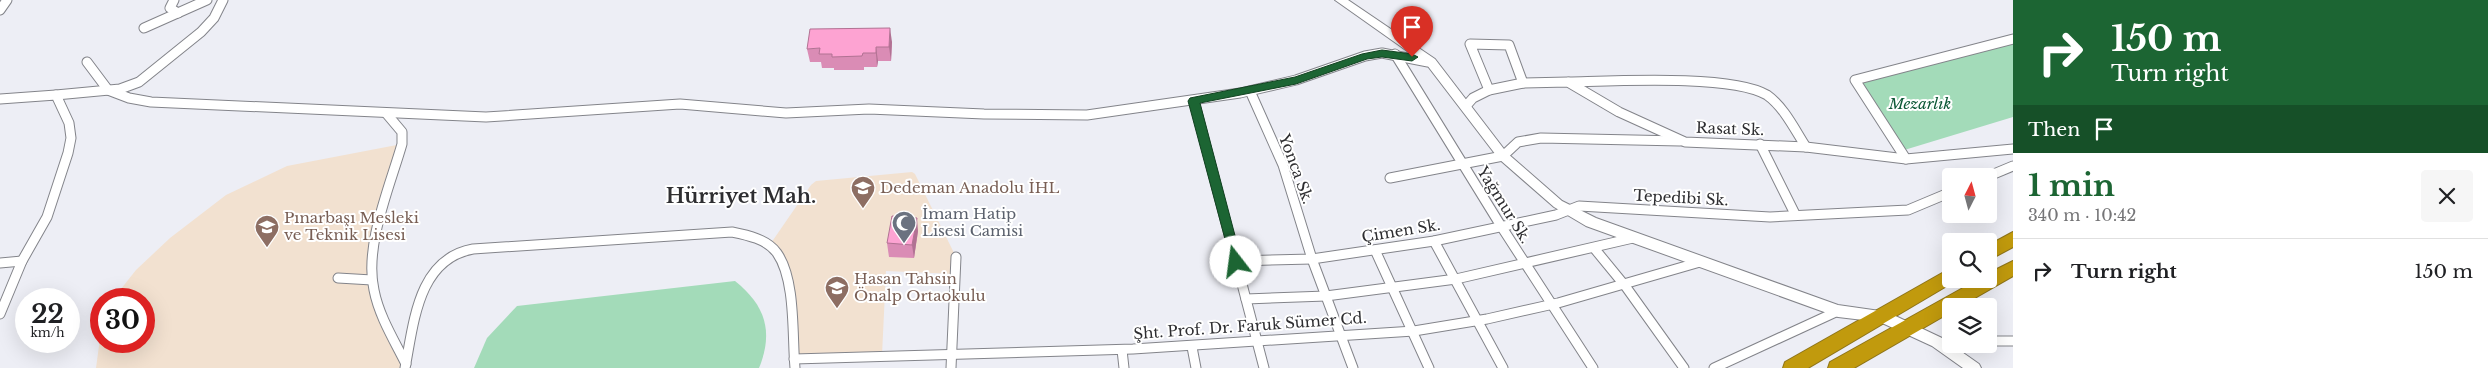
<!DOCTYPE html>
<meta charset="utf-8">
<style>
:root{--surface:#fff;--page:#f6f6f6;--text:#202124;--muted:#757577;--line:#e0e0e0;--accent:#1c6533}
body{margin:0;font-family:"Libre Baskerville",serif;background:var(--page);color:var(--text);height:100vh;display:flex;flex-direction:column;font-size:19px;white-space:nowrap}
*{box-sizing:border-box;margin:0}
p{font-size:16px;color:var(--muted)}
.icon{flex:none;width:28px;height:28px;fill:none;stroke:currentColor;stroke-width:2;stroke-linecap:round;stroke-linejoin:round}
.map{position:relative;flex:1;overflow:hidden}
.side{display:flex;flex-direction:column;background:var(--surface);width:475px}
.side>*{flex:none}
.top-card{background:#1c6533;color:#fff;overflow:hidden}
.needle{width:32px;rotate:6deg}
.tools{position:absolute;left:1942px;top:168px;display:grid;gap:10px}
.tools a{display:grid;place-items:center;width:55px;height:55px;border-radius:5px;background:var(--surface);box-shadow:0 5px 20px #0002;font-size:25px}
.speed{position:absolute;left:15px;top:288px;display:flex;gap:10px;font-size:25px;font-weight:700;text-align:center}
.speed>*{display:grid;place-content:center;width:65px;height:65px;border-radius:50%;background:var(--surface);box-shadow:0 5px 20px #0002;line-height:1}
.speed small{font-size:12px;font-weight:400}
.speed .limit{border:8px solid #d22;background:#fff;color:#111}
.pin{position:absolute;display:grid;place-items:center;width:42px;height:42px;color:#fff;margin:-51px -21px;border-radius:50% 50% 50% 0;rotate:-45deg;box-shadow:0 0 5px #0007}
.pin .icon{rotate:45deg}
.me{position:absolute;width:55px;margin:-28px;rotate:345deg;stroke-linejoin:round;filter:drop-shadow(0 0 4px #0008)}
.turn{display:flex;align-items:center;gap:18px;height:105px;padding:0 15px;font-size:22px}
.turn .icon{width:65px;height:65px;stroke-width:2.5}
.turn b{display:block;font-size:35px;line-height:42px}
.then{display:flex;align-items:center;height:48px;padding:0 15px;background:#0003;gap:10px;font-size:19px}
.round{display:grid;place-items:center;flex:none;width:52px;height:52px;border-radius:5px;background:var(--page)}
.headline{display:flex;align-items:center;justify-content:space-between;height:85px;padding:0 15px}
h1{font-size:30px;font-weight:800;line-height:38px;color:var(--accent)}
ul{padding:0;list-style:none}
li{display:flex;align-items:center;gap:15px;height:65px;padding:0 15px;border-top:1px solid var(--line)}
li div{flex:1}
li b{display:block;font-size:19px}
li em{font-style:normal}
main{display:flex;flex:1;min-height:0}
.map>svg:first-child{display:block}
.education{fill:#f2e1d0}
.green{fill:#a3dbb9}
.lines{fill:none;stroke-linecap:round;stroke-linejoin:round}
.street-casing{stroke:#83848a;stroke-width:11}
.secondary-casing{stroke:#83848a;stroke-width:2}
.highway-casing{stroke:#8e741a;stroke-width:2}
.street{stroke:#fff;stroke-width:9}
.secondary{fill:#fff;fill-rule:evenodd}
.highway{fill:#c19a0d;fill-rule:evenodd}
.wall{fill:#da8cb5}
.shaded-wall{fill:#b17293}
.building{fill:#fda3d2;stroke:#b17293}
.route{fill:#1c6533;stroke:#124221}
.labels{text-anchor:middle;stroke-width:4;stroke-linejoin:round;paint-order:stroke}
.park-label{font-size:15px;font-style:italic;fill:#0c5836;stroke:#fff}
.street-label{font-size:15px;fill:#2e2e31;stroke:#fff}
.education-label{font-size:15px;fill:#785e54;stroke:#fff;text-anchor:start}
.worship-label{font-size:15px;fill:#5b616d;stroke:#fff;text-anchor:start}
.district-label{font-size:20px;font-weight:bold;fill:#2e2e31;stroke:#fff}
</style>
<main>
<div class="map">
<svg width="2013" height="368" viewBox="0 0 2013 368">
<rect width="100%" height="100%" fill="#edeef5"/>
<g class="education">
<path d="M402,144L379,231L372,280L405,368H96L101,331V341H144V299H113L136,270L170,238L226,195L287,166Z"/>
<path d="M912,172L915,174L956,257L955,274L886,271L882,355L794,359L787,280L769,246L811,185L816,181Z"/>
</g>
<g class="green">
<path d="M2013,39V117L1901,151L1855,80Z"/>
<path d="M735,281C765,305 774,331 759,368H474L487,338L517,306Z"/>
</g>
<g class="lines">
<defs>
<g id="street">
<path d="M174,0L170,8L178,13"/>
<path d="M0,10L7,0"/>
<path d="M144,28L207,0"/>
<path d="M1395,54L1501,226L1593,368"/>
<path d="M87,62L108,90L129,98L151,102L486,117L680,104L786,113L869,109L984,114L1087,115L1240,93L1296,80L1365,56L1382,53L1428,62"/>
<path d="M1569,82C1612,81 1732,74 1767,95C1784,107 1795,130 1806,147"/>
<path d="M1489,90L1470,44L1509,45L1523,83"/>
<path d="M1250,91L1283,165L1312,259L1353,368"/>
<path d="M56,95L120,89L139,82L201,32L214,18L223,0"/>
<path d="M0,99L56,95L69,123L71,138L68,153L47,217L22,261L0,314"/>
<path d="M1194,101L1264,368"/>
<path d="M1466,106L1473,98L1489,90L1523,83L1568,82L1619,112L1685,142L1806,147L1906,159L2013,149"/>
<path d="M386,113L402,132V144C390,186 364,246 374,290C379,316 394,340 406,364"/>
<path d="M1760,144L1795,214"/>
<path d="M1906,159L1855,80L2013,39"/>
<path d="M1989,176L2013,166"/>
<path d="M1390,178L1503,156L1518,142L1541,138L1680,141"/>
<path d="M1434,241L1503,368"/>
<path d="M1594,248L1626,287L1684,368"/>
<path d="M1375,250L1429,368"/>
<path d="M1236,261L1312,259L1434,241L1556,215L1579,206L1770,217L1908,210L1951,192"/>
<path d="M0,263L22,261"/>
<path d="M338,278L372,280"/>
<path d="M1246,299L1326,296L1456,279L1633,238"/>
<path d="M1989,341H2013"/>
<path d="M1192,347L1196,368"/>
<path d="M1122,350L1124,368"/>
<path d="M794,359L1133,349L1414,331L1487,319L1558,303L1700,262"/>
<path d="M405,368C414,322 418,259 473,249L732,232C747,235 767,239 777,253C796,280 792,336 795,368"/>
<path d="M951,368L956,257"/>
<path d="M1714,368L1838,311"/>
</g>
<path id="secondary" d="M1335,0H1348L1435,59L1507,153L1562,201L1596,218L1838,305L1887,312L1942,338L1979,364L1981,368H1963L1932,346L1880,322L1838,317L1586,226L1554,207L1499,159L1427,65Z"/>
<g id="highway">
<path d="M2013,232V247L1989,260V245Z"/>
<path d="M2013,261V276L1961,306H1951V312L1854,368H1828L1830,362L1979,279H1989V273Z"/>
<path d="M1951,268V279L1957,280L1808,368H1783L1785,362Z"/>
</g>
</defs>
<use href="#street" class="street-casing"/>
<use href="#secondary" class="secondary-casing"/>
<use href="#highway" class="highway-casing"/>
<use href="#street" class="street"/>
<use href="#secondary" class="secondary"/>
<use href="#highway" class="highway"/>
</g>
<g class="wall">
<path d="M892,42L891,61H878L877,67H864V70H834V68H822L821,62H810L807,49Z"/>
<path d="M918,231L914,258L889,257L887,243Z"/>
</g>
<g class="shaded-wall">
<path d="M890,28L892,42L891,61L889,47Z"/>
<path d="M876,47L878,61L877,67L876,53Z"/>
<path d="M917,218L918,231L914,258L912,245Z"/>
</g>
<g class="building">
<path d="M890,28L889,47H876V53H863L862,56L832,57V54H819L820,48L807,49L810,29Z"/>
<path d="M892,216L917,218L912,245L887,243Z"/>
</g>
<path class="route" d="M1382,50L1412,54L1418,57L1412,61L1382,57L1367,59L1296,84L1200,103L1242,262L1236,266L1232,265L1188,101L1190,98L1295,77L1362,54Z"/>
<defs>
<symbol id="school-pin" viewBox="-11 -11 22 30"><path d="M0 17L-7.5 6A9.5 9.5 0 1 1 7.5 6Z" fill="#8d6e63" stroke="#fff"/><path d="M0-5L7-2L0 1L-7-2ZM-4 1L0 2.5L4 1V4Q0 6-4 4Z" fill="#fff"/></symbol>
<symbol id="mosque-pin" viewBox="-11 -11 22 30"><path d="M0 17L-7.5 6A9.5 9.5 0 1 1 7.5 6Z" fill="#6b7280" stroke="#fff"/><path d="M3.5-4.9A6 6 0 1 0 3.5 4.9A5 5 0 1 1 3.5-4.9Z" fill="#fff"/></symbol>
</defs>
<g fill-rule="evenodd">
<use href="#school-pin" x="849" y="174" width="28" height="38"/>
<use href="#mosque-pin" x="890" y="209" width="28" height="38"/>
<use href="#school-pin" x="253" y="213" width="28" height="38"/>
<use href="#school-pin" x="823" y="274" width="28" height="38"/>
</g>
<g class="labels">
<g class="park-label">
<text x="1920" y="109">Mezarlık</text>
</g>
<g class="street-label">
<text transform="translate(1730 129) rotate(2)" y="5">Rasat Sk.</text>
<text transform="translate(1296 169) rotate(70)" y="5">Yonca Sk.</text>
<text transform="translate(1681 198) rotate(3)" y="5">Tepedibi Sk.</text>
<text transform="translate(1504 205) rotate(58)" y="5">Yağmur Sk.</text>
<text transform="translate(1401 231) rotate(-9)" y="5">Çimen Sk.</text>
<text transform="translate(1250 326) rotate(-4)" y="5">Şht. Prof. Dr. Faruk Sümer Cd.</text>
</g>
<g class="education-label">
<text x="880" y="193">Dedeman Anadolu İHL</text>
<text x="284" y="223">Pınarbaşı Mesleki<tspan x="284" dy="17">ve Teknik Lisesi</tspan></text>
<text x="854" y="284">Hasan Tahsin<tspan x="854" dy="17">Önalp Ortaokulu</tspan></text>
</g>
<g class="worship-label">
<text x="922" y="219">İmam Hatip<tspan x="922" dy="17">Lisesi Camisi</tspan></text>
</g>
<g class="district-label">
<text x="741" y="203">Hürriyet Mah.</text>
</g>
</g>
</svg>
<div class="tools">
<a><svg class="needle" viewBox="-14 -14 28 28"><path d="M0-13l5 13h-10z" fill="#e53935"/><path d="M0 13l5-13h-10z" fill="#757577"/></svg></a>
<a><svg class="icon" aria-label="search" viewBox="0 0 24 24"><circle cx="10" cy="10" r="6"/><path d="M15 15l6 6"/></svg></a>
<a><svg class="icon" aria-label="layers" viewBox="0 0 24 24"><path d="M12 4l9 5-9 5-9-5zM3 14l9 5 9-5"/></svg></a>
</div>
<div class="speed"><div>22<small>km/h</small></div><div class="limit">30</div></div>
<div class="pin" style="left:1412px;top:57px;background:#d93025"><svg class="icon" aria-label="arrive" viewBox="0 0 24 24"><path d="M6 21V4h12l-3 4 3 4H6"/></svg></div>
<svg class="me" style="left:1236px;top:262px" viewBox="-20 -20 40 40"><circle r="19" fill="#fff"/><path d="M0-13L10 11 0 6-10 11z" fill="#1c6533"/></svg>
</div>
<section class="side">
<div class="top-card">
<div class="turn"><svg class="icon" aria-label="right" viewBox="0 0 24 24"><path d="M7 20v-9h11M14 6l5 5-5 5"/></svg><div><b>150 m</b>Turn right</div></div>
<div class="then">Then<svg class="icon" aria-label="arrive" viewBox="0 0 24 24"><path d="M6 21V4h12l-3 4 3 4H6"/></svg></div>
</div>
<div class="headline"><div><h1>1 min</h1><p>340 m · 10:42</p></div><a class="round"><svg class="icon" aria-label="close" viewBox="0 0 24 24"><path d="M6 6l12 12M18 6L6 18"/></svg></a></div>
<ul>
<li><svg class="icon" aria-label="right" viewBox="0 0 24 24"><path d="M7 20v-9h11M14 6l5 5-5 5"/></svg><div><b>Turn right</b></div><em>150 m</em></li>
</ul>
</section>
</main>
